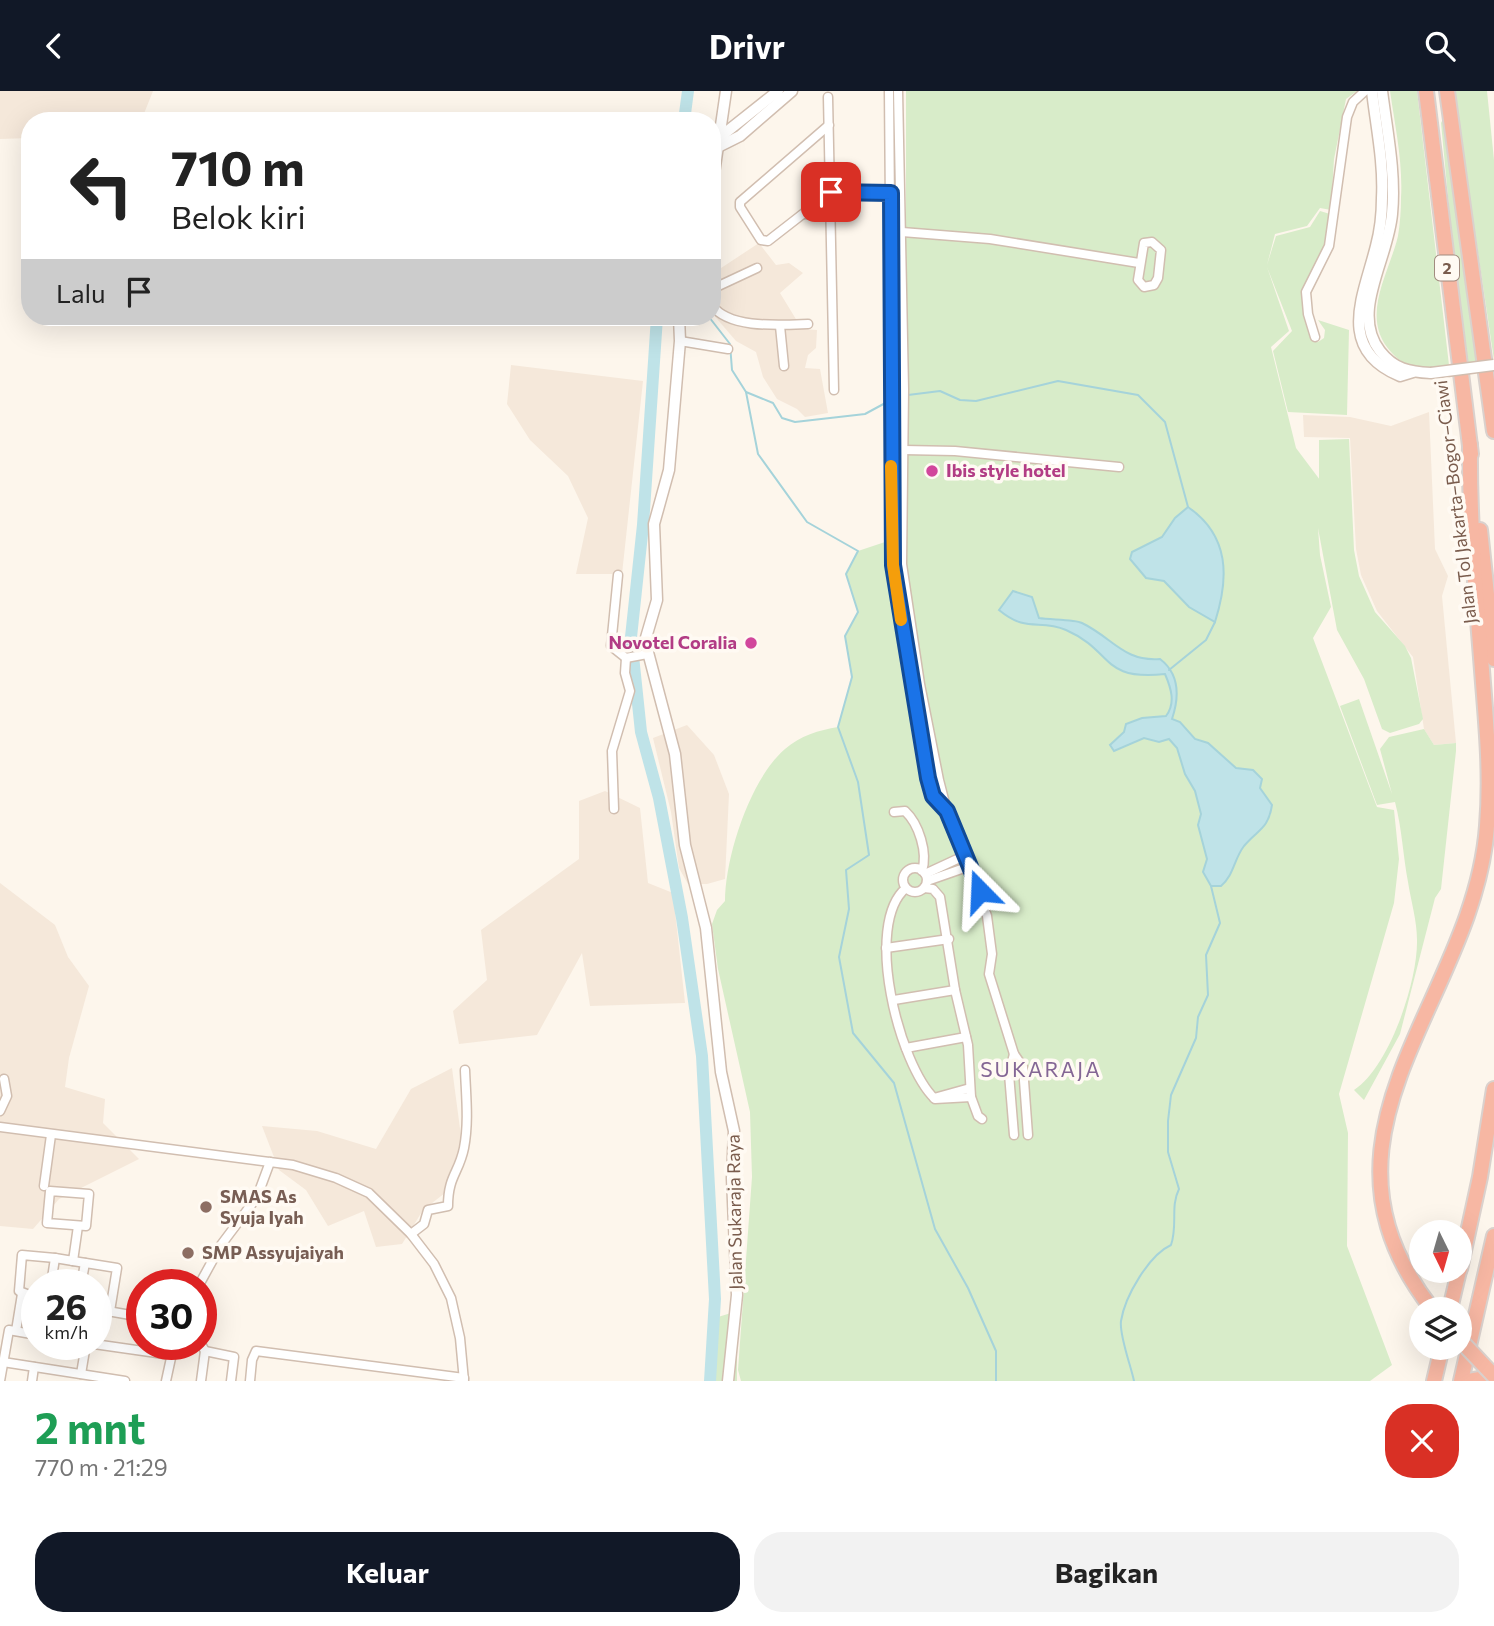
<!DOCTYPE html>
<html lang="id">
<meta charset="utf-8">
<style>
:root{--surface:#fff;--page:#f2f2f2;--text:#222;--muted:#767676;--accent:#111827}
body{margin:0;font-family:Commissioner,sans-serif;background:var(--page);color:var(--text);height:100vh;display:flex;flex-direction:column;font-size:26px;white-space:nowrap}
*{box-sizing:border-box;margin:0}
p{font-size:23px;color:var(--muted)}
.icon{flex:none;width:38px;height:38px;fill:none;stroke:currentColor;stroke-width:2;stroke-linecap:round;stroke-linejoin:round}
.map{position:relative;height:1290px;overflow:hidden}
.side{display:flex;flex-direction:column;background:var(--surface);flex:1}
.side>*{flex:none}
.guide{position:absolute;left:21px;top:21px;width:700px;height:214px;border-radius:28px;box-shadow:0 7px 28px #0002;background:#fff;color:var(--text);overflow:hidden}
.needle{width:46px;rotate:175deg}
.controls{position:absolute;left:1409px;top:1129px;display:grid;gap:14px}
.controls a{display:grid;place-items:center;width:63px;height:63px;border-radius:50%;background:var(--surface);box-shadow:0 7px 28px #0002;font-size:35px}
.speed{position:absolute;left:21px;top:1178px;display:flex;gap:14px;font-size:35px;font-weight:700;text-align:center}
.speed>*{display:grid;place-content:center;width:91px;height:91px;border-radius:50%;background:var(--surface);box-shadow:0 7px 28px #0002;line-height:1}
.speed small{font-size:18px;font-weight:400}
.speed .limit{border:10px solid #d22;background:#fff;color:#111}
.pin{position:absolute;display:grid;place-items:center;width:60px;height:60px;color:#fff;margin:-30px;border-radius:14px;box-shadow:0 4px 10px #0006}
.me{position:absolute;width:77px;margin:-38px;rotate:339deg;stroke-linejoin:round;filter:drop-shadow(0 0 5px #0008)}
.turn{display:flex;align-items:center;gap:24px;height:147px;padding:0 35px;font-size:32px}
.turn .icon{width:91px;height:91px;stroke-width:2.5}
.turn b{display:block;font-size:49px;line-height:60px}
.then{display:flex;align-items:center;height:66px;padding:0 35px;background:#0003;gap:14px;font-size:26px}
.round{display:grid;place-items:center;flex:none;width:74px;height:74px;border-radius:28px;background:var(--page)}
.overview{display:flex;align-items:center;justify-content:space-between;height:119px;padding:0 35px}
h1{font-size:42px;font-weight:700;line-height:52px;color:#1e9e55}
.primary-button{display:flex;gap:14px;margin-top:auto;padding:14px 35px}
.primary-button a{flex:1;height:80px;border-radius:28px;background:var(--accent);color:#fff;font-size:28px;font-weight:700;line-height:80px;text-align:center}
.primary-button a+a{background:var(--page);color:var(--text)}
header{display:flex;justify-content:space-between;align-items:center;height:91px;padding:0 35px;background:var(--accent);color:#fff;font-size:32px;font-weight:700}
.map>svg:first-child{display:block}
.residential{fill:#f5e8da}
.green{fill:#d8ecc9}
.water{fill:#bfe3e8;stroke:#a5d3da;stroke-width:2}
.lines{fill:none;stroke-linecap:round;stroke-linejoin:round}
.stream{stroke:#a5d3da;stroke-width:2}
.river{stroke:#bfe3e8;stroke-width:12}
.minor-casing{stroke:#d1beb0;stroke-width:11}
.tertiary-casing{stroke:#d1beb0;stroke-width:13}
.motorway-casing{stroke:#dad1cd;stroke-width:18}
.minor{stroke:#fff;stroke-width:8}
.tertiary{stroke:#fff;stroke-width:10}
.motorway{stroke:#f7b7a3;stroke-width:14}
.tertiary-bridge-casing{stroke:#d1beb0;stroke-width:13;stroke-linecap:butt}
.motorway-bridge-casing{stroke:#dad1cd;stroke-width:18;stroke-linecap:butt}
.tertiary-bridge{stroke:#fff;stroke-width:10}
.motorway-bridge{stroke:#f7b7a3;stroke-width:14}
.route-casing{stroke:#114b97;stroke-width:18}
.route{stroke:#1a73e8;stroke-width:12}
.slow{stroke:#f59e0b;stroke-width:12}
.hotel-dot{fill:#d1479c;stroke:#fffaf3;stroke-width:2.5}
.education-dot{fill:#8d6e63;stroke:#fffaf3;stroke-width:2.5}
.labels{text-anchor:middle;stroke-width:7;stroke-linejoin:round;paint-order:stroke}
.shield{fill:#fffaf3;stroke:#a28b7f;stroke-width:2}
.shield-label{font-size:16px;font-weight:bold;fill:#7a5c4d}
.hotel-label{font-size:18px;font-weight:bold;fill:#b23c85;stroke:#fffaf3;text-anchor:start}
.street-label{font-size:18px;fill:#7a5c4d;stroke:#fffaf3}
.education-label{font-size:18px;font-weight:bold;fill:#785e54;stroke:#fffaf3;text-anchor:start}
.quarter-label{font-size:21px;letter-spacing:2px;fill:#846695;stroke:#fffaf3}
</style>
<header><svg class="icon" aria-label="back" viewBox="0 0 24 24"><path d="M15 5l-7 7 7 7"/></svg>Drivr<svg class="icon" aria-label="search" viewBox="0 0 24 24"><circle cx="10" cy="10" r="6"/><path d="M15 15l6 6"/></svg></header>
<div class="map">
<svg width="1494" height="1290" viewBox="0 0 1494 1290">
<rect width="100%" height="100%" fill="#fdf6ec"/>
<g class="residential">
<path d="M0,0H153L141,30H30V47L0,48Z"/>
<path d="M759,152L776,174L789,172L803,182L780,202L802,238L817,239L816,257L808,264L805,277L820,278L828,322L805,326L797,318L777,308L763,286L756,261L736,250L712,222V183Z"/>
<path d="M511,274L643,290L622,483H576L588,427L568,385L530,349L507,313Z"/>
<path d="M1429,321L1435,458L1448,485L1442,505L1456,652L1434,654L1424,638L1413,566L1377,520L1361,484L1356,458L1350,347L1304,346L1303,324L1350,326L1391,335Z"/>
<path d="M687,634L714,664L729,703L725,788L707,793H688L679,777L671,721L653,647Z"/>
<path d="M605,700L640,717L648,792L673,802L685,912L590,915L582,862L537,944L459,953L453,920L487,889L481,839L579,768V710Z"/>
<path d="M0,792L55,834L68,866L89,895L69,967L65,996L105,1008L103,1032L139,1068L59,1108L33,1138L0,1135Z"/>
<path d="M452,977L464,1068L454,1095L423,1119L402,1153L376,1156L364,1120L328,1135L306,1099L279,1079L262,1035L317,1040L376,1058L411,998Z"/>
</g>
<g class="green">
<path d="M906,0H1357L1346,8L1334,68L1331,119L1320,117L1307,135L1275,143L1267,174L1276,145L1310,136L1320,120L1330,123L1325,162L1311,203L1312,233L1309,245L1318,251L1324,247L1325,239L1318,229L1349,239L1347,324L1288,321L1273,260L1292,240L1267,176L1289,240L1271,256L1296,357L1320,389L1319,420V349L1349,348L1354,459L1359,485L1375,521L1405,555L1411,567L1423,628L1419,633L1390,642L1382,638L1364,588L1337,539L1318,437L1320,464L1331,516L1313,547L1377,716L1394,719L1399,768L1394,812L1339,1003L1348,1042L1347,1155L1392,1274L1370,1290H741L738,1279L752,1086L750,1021L718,878L712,833L717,819L725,810C725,766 750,688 785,658C800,645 819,639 838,636L852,586L845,545L858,521L846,483L858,460L906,444Z"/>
<path d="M1390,0H1417L1449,274C1424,279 1409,281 1391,261C1359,226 1389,183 1398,145C1400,133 1401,119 1401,107C1403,71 1395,35 1390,0Z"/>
<path d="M1454,0H1487L1494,69V269Z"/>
<path d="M1443,28L1480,272L1464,274L1441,32Z"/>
<path d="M1359,608L1392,703L1380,658L1389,646L1424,638L1434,654L1456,652V660L1441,798L1435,807L1400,943L1364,1009L1354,999C1389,977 1418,890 1417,849C1417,830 1411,810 1408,791C1403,764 1402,738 1395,711L1377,714L1340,615Z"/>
<path d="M731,1222L737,1248V1290H713L718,1226Z"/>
</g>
<g class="water">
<path d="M1188,416C1230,445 1229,487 1215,531L1189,516L1164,490L1146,487L1130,468L1132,461L1162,446L1175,427Z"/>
<path d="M1013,500L1032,506L1039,527C1050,529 1074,528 1082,532C1113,547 1124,571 1160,568C1181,584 1179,607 1172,628L1180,631L1195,648L1208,652L1236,677L1253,679L1262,688L1260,697L1272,714C1268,739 1258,738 1244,755C1234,768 1234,784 1221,795H1211L1203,781L1207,768L1198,734L1201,723L1195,700L1185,683L1177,657L1169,648L1159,651L1144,647L1114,660L1110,654L1124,641L1126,633L1142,627L1166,625C1176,612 1171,597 1165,583C1100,590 1114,560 1066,539C1039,527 1028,543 999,519Z"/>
</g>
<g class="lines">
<g class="stream">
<path d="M709,226L730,253L732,279L746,301L773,312L782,327L795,331L865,323L889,310"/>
<path d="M746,301L758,363L807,431L858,460L846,483L858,521L845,545L852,586L838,636L858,691L869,764L846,779L849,818L839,866L853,942L894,992L935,1138L968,1197L996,1260V1290"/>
<path d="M908,304L940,300L960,309L976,310L1058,290L1138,304L1165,331L1188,416"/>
<path d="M1169,579L1206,549L1215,531"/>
<path d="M1134,1290C1131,1275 1119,1244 1121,1230C1125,1205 1149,1164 1171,1154C1178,1134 1170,1116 1179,1098L1168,1061V1030L1171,1004L1196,947L1198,926L1208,904L1206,864L1220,832L1211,795"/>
</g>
<g class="river">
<path d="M684,30L688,0"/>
<path d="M657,226L643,434L631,546L641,641L659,707L682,827L702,965L715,1208L710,1290"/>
</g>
<defs>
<g id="minor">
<path d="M889,0L893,474L928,687L933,705L945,717"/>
<path d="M898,0L904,298L902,473L920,593L939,689L947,720L987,825L992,863L989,883L1014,963L1009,983L1014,1044"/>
<path d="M828,6L834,299"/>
<path d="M829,34L740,111V116L761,149L768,150L831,101L893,103"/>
<path d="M804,123L831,124"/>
<path d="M902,141L990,148L1139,172"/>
<path d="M1152,151L1161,159L1158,187L1154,194L1144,196L1138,189L1144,152Z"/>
<path d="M712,198L757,177"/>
<path d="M712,214C728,238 780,234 808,233"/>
<path d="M780,235L784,275"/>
<path d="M1315,246L1308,223L1306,201L1329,155L1347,26L1353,11L1365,0"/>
<path d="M680,250L728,258"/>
<path d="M904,359L955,360L1119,376"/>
<path d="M618,484L611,555L626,567L647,563"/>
<path d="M614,718L612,660L630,600L625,582L626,567"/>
<path d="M894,721L905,720C919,733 928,762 922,780"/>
<circle cx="915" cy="789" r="12"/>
<path d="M925,783L966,764"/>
<path d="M927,790L970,775"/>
<path d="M906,797C863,833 899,974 935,1008L971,1006"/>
<path d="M924,797L933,798L940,806L955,899L968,954L971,1006L978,1025L982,1028"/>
<path d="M886,857L949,848"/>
<path d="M894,909L955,899"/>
<path d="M906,957L966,946"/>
<path d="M1014,963L1023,976L1028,1044"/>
<path d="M934,1007L970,997"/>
<path d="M0,1020L7,1005L4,988"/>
<path d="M0,1036L293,1074L336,1087L369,1102L411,1143L434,1173L451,1207L460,1247L464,1290"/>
<path d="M44,1095L51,1044"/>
<path d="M50,1100L89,1103L86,1135L47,1132Z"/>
<path d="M411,1143L424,1133L428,1119L448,1115C448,1085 459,1082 464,1057C469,1031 466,1005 465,979"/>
<path d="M73,1170L117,1177L110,1220"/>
<path d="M51,1194L55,1167L73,1170L78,1135"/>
<path d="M81,1194L85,1172"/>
<path d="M199,1194L221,1154L257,1106L270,1071"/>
<path d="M37,1207L19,1200L22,1164L55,1167"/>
<path d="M96,1218L142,1226"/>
<path d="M16,1240L22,1203"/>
<path d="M94,1253L171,1264"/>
<path d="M205,1260L234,1266L231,1290"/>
<path d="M3,1271L125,1290"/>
<path d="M81,1283L86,1253"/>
<path d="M0,1290L9,1239L37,1244"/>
<path d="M32,1290L34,1276"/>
<path d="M166,1290L174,1253"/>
<path d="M201,1290L205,1260L201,1253"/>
<path d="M250,1290L252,1269L256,1260L464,1287"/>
</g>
<g id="tertiary">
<path d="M1372,0C1376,35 1384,72 1382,107C1382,123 1380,140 1376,155C1364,204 1335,258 1400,285L1413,281"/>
<path d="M1382,0C1387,40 1396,82 1392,123C1388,169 1350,221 1380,260C1394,278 1409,281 1431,282"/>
<path d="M720,46L778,0"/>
<path d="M718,56L740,45L792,0"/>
<path d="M712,96L726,0"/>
<path d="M679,226L680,250L669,379L654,433L657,509L645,550L675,663L685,754L706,837L721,981L734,1040L732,1087L737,1204L728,1290"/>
</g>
<g id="motorway">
<path d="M1426,0L1471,363"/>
<path d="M1447,0L1494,340"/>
<path d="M1480,439L1494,568"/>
<path d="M1460,1178L1480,1086L1494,998"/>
<path d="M1432,1218C1294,1041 1474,911 1487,735C1491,687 1487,640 1483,592C1477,513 1469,434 1470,354"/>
<path d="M1450,1218L1459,1180"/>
<path d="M1434,1290L1442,1256"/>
<path d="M1461,1290L1494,1145"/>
<path d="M1468,1290L1494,1285"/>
</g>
</defs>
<use href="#minor" class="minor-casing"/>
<use href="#tertiary" class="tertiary-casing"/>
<use href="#motorway" class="motorway-casing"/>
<use href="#minor" class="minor"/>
<use href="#tertiary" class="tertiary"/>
<use href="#motorway" class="motorway"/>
<defs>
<path id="tertiary-bridge" d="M1431,282L1494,274"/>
<path id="motorway-bridge" d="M1460,1249L1494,1285"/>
</defs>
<use href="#tertiary-bridge" class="tertiary-bridge-casing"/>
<use href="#motorway-bridge" class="motorway-bridge-casing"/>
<use href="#tertiary-bridge" class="tertiary-bridge"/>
<use href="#motorway-bridge" class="motorway-bridge"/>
</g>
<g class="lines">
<defs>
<path id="route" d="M831,101L891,102L893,474L928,687L933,705L947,720L980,800"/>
</defs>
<use href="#route" class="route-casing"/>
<use href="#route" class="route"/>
<path class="slow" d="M891,375L893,474L901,529"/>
</g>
<g class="hotel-dot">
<circle cx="932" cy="380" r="7"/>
<circle cx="751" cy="552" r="7"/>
</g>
<g class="education-dot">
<circle cx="206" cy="1116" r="7"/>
<circle cx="188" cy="1162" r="7"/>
</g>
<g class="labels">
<rect class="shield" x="1435" y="164.5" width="24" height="25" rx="5"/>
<g class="shield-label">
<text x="1447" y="183">2</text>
</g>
<g class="hotel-label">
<text x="946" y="386">Ibis style hotel</text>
<text x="737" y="558" text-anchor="end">Novotel Coralia</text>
</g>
<g class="street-label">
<text transform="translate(1456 411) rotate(-97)" y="6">Jalan Tol Jakarta–Bogor–Ciawi</text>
<text transform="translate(735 1121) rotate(-91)" y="6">Jalan Sukaraja Raya</text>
</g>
<g class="education-label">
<text x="220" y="1112">SMAS As<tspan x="220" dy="21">Syuja Iyah</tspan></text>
<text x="202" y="1168">SMP Assyujaiyah</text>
</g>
<g class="quarter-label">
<text x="1041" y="986">SUKARAJA</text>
</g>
</g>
</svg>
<div class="controls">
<a><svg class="needle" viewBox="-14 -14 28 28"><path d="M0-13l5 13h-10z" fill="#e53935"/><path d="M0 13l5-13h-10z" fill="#767676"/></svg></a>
<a><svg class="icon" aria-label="layers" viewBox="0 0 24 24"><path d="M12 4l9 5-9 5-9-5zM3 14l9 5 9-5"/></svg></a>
</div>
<div class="speed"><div>26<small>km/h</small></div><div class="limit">30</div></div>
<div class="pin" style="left:831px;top:101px;background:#d93025"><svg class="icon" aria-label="arrive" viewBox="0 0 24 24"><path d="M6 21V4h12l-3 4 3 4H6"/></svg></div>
<svg class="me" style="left:980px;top:800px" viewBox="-20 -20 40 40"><path d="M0-17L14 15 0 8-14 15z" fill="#1a73e8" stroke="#fff" stroke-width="4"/></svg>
<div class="guide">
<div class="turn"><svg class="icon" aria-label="left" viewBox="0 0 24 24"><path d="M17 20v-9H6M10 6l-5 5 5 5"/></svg><div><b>710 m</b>Belok kiri</div></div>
<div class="then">Lalu<svg class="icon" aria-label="arrive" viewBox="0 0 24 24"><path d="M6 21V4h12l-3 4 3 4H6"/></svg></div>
</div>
</div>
<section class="side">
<div class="overview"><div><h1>2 mnt</h1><p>770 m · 21:29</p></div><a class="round" style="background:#d93025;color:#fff"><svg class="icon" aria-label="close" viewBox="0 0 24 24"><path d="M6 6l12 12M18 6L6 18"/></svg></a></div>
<div class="primary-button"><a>Keluar</a><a>Bagikan</a></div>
</section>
